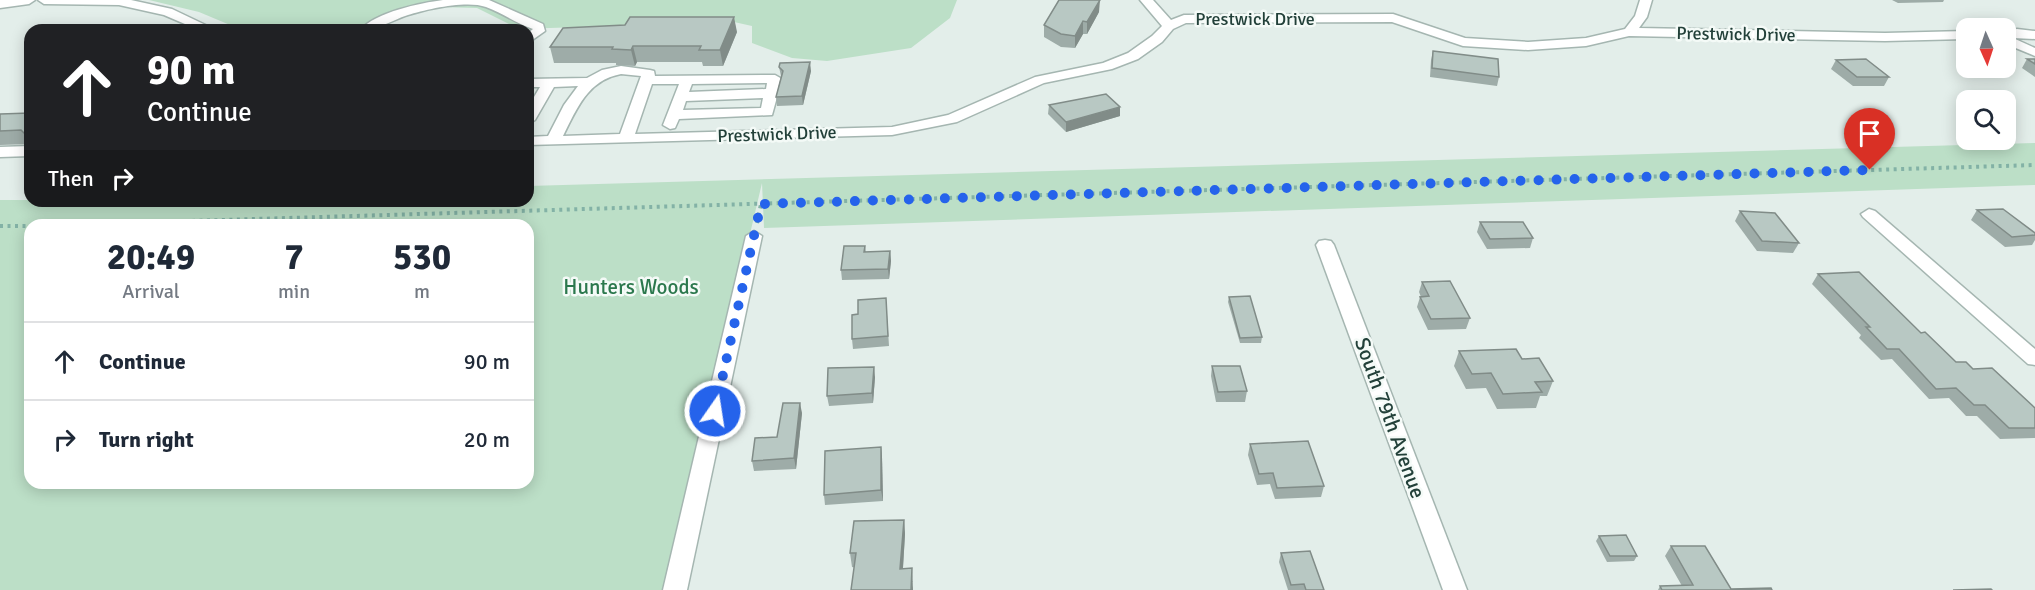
<!DOCTYPE html>
<style>
:root{--surface:#fff;--page:#f2f2f3;--text:#1f2937;--muted:#747a83;--line:#e0e1e3}
body{margin:0;font-family:Signika,sans-serif;background:var(--page);color:var(--text);height:100vh;display:flex;flex-direction:column;font-size:22px;white-space:nowrap}
*{box-sizing:border-box;margin:0}
p{font-size:20px;color:var(--muted)}
.icon{flex:none;width:33px;height:33px;fill:none;stroke:currentColor;stroke-width:2;stroke-linecap:round;stroke-linejoin:round}
.map{position:relative;flex:1;overflow:hidden}
.sheet{position:absolute;left:24px;top:219px;width:510px;height:270px;display:flex;flex-direction:column;background:var(--surface);border-radius:18px;box-shadow:0 3px 15px #0003}
.sheet>*{flex:none}
.banner{position:absolute;left:24px;top:24px;width:510px;height:183px;border-radius:18px;box-shadow:0 3px 15px #0003;background:#202124;color:#fff;overflow:hidden}
.needle{width:39px;rotate:177deg}
.controls{position:absolute;left:1956px;top:18px;display:grid;gap:12px}
.controls a{display:grid;place-items:center;width:60px;height:60px;border-radius:12px;background:var(--surface);box-shadow:0 3px 15px #0003;font-size:30px}
.pin{position:absolute;display:grid;place-items:center;width:51px;height:51px;color:#fff;margin:-62px -26px;border-radius:50% 50% 50% 0;rotate:-45deg;box-shadow:0 0 6px #0007}
.pin .icon{rotate:45deg}
.me{position:absolute;width:66px;margin:-33px;rotate:13deg;stroke-linejoin:round;filter:drop-shadow(0 0 4px #0008)}
.turn{display:flex;align-items:center;gap:21px;height:126px;padding:0 24px;font-size:27px}
.turn .icon{width:78px;height:78px;stroke-width:2.5}
.turn b{display:block;font-size:42px;line-height:51px}
.then{display:flex;align-items:center;height:57px;padding:0 24px;background:#0003;gap:12px;font-size:22px}
.eta{display:flex;justify-content:space-evenly;align-items:center;height:102px;text-align:center}
.eta b{font-size:36px;font-weight:800;line-height:42px}
ul{padding:0;list-style:none}
li{display:flex;align-items:center;gap:18px;height:78px;padding:0 24px;border-top:2px solid var(--line)}
li div{flex:1}
li b{display:block;font-size:22px}
li em{font-style:normal}
.map>svg:first-child{display:block}
.green{fill:#bcdfc7;fill-rule:evenodd}
.lines{fill:none;stroke-linecap:round;stroke-linejoin:round}
.minor-casing{stroke:#a5b6b1;stroke-width:3}
.path{stroke:#83b2a6;stroke-width:4;stroke-dasharray:3 4.5;stroke-linecap:butt}
.minor{fill:#fff;fill-rule:evenodd}
.wall{fill:#9eaca8}
.shaded-wall{fill:#818c88}
.building{fill:#b8c8c3;stroke:#818c88;stroke-width:1.5}
.route{stroke:#2563eb;stroke-width:10;stroke-dasharray:0 18}
.labels{text-anchor:middle;stroke-width:5;stroke-linejoin:round;paint-order:stroke}
.far-street-label{font-size:18px;fill:#224039;stroke:#f4faf7}
.park-label{font-size:21px;fill:#2b784d;stroke:#f4faf7}
.street-label{font-size:21px;fill:#224039;stroke:#f4faf7}
</style>
<div class="map">
<svg width="2035" height="590" viewBox="0 0 2035 590">
<rect width="100%" height="100%" fill="#e3eeea"/>
<g class="green">
<path d="M149,0H957L950,18L911,48L827,61L792,58L752,43V26L734,22L519,29L477,8L440,7L394,19L372,30H242L199,12Z"/>
<path d="M2035,143V185L764,228L762,183L666,590H0V200L528,201V186ZM30,225H528V483H30Z"/>
</g>
<g class="lines">
<defs>
<g id="minor">
<path d="M0,0H35L29,4L0,8Z"/>
<path d="M38,0H131L172,9L216,30H199L164,15L119,5L44,4Z"/>
<path d="M443,0H489L543,24L545,31L528,43V33L533,29C516,23 502,13 486,7C467,0 427,9 408,15C390,21 378,30 360,30C376,12 420,3 443,0Z"/>
<path d="M1140,0H1153L1171,20L1184,15L1393,14L1465,38L1528,42L1586,38L1625,29L1635,16L1640,0H1652L1647,17L1639,28L1885,33L1966,31V39L1885,41L1629,36L1586,46L1528,50L1463,46L1392,22L1186,23L1173,29L1162,42L1138,59L1112,69L1044,83L957,122L892,135L528,145V137L548,136L564,105L578,86L554,87L535,120L528,124V107L540,87H528V79L587,78L602,70L621,66L650,70L654,71L655,76L775,75L782,79L772,115L679,119L675,128L670,129L663,125L679,84H652L635,134L892,127L948,115L1035,77L1103,63L1128,53L1152,36L1162,26ZM621,74L641,76L620,134L563,136C577,108 588,80 621,74ZM767,83L766,89L689,92L692,84ZM763,98L761,108L683,110L686,101Z"/>
<path d="M2017,29L2035,31V39L2013,38L2035,48V56L2006,44V31Z"/>
<path d="M30,146V156L0,157V147Z"/>
<path d="M1869,209L1875,211L2035,349V365L2028,364L1863,217L1861,214Z"/>
<path d="M754,231L762,236L687,590H663L746,236Z"/>
<path d="M1325,240L1331,241L1334,245L1467,590H1443L1316,245L1319,241Z"/>
</g>
</defs>
<use href="#minor" class="minor-casing"/>
<g class="path">
<path d="M757,223L761,204"/>
<path d="M57,225L2035,165"/>
<path d="M0,226H30"/>
</g>
<use href="#minor" class="minor"/>
</g>
<g class="wall">
<path d="M1892,0H1944L1943,2L1898,3Z"/>
<path d="M1099,12L1087,34H1083L1075,48L1061,47L1044,37V25Z"/>
<path d="M737,32L723,66H703L702,62H637L635,66L616,65V63H554L550,47Z"/>
<path d="M1433,51L1499,77L1497,86L1430,77L1431,60Z"/>
<path d="M2027,59H2035V77L2022,68Z"/>
<path d="M1836,60L1889,77L1884,86H1853L1831,69Z"/>
<path d="M779,67L811,71L803,105L777,106L776,97L781,76Z"/>
<path d="M1049,105L1120,116L1066,132L1048,114Z"/>
<path d="M30,113V144L0,145V114Z"/>
<path d="M1977,210L2035,233V240L2032,245L2005,247L1971,220Z"/>
<path d="M1740,211L1799,243L1793,253L1757,251L1735,221Z"/>
<path d="M1480,222L1533,238L1530,248L1487,249L1477,232Z"/>
<path d="M865,246L866,252L890,251L891,261L889,279L842,280L841,270Z"/>
<path d="M1818,274L1921,333L1956,362L1973,369L2035,408V438L2000,439L1977,416H1966L1949,398L1929,399L1892,359L1881,360L1859,338L1861,335L1812,284Z"/>
<path d="M1422,282L1470,318L1466,329L1428,330L1417,307L1420,297H1421L1419,292Z"/>
<path d="M1229,297L1262,337L1261,343H1240L1228,302Z"/>
<path d="M886,298L889,346L853,349L852,339L858,314Z"/>
<path d="M1459,351L1522,359L1553,381L1547,396H1540L1536,408L1497,409L1486,388L1466,389L1454,366Z"/>
<path d="M1212,366L1247,391L1245,402H1216L1211,376Z"/>
<path d="M875,377L873,403L829,406L827,396Z"/>
<path d="M802,413L796,469L754,471L752,461Z"/>
<path d="M1250,444L1324,486L1321,497L1275,499L1270,484L1257,485L1248,455Z"/>
<path d="M881,447L882,457L883,501L825,505L824,495Z"/>
<path d="M904,520L905,534L903,569L913,582L852,567L850,553Z"/>
<path d="M1599,536L1637,556L1634,561L1607,562L1596,541Z"/>
<path d="M1671,546L1731,589L1772,590H1658L1660,586H1682L1665,556Z"/>
<path d="M1281,553L1324,590H1288L1279,562Z"/>
</g>
<g class="shaded-wall">
<path d="M1100,0L1099,12L1087,34V22Z"/>
<path d="M734,17L737,32L723,66L720,50Z"/>
<path d="M1083,21V34L1075,48V36Z"/>
<path d="M633,46L637,62L635,66L631,50Z"/>
<path d="M810,62L811,71L803,105L802,96Z"/>
<path d="M1120,107V116L1066,132V122Z"/>
<path d="M890,251L891,261L889,279L888,269Z"/>
<path d="M874,367L875,377L873,403L872,393Z"/>
<path d="M800,403L802,413L796,469L794,458Z"/>
<path d="M881,447L882,457L883,501L881,490Z"/>
<path d="M904,520L905,534L902,582L900,569Z"/>
<path d="M912,568L913,590H911Z"/>
</g>
<g class="building">
<path d="M1059,0H1100L1087,22L1083,21L1075,36L1061,34L1044,25Z"/>
<path d="M630,17H734L720,50H699L701,46H633L631,50L612,49L613,47H550L563,28L625,25Z"/>
<path d="M1433,51L1498,59L1499,77L1432,68Z"/>
<path d="M1866,59L1889,77H1857L1836,60Z"/>
<path d="M2027,59H2035V64Z"/>
<path d="M810,62L802,96L776,97L783,71L779,67L780,63Z"/>
<path d="M1106,94L1120,107L1066,122L1049,105Z"/>
<path d="M30,113V133H24L21,130L0,131V114Z"/>
<path d="M2003,209L2035,233V235L2012,237L1977,210Z"/>
<path d="M1740,211L1775,213L1799,243L1762,241Z"/>
<path d="M1480,222H1523L1533,238L1490,239Z"/>
<path d="M844,246H865L864,252L890,251L888,269L841,270Z"/>
<path d="M1859,272L1921,333L1925,332L1956,362H1966L1973,369L1992,368L2035,408V428H2009L1985,405H1974L1956,388L1936,389L1899,349H1887L1866,327H1870L1818,274Z"/>
<path d="M1450,281L1470,318L1431,319L1420,297L1429,296L1422,282Z"/>
<path d="M1250,296L1262,337L1240,338L1229,297Z"/>
<path d="M886,298L888,336L852,339V315L858,314V300Z"/>
<path d="M1516,349L1522,359L1539,358L1553,381L1535,382L1542,392L1503,394L1491,373L1472,374L1459,351Z"/>
<path d="M1212,366H1240L1247,391L1218,392Z"/>
<path d="M874,367L872,393L827,396L828,368Z"/>
<path d="M783,403H800L794,458L752,461L755,438L777,437Z"/>
<path d="M1308,441L1324,486L1277,488L1273,473L1259,474L1250,444Z"/>
<path d="M881,447V490L824,495L825,451Z"/>
<path d="M904,520L900,569L912,568L911,590H851L856,553H850L854,521Z"/>
<path d="M1626,535L1637,556H1610L1599,536Z"/>
<path d="M1671,546H1705L1731,589L1771,588L1772,590H1662L1660,586L1693,585Z"/>
<path d="M1310,551L1324,590H1306L1304,584L1291,585L1281,553Z"/>
<path d="M1991,589L1992,590H1953Z"/>
</g>
<g class="lines">
<path class="route" d="M715,411L761,204L1870,170"/>
</g>
<g class="labels">
<g class="far-street-label">
<text x="1255" y="25">Prestwick Drive</text>
<text transform="translate(1736 34) rotate(1)" y="6">Prestwick Drive</text>
<text transform="translate(777 134) rotate(-2)" y="6">Prestwick Drive</text>
</g>
<g class="park-label">
<text x="631" y="294">Hunters Woods</text>
</g>
<g class="street-label">
<text transform="translate(1390 418) rotate(70)" y="7">South 79th Avenue</text>
</g>
</g>
</svg>
<div class="controls">
<a><svg class="needle" viewBox="-14 -14 28 28"><path d="M0-13l5 13h-10z" fill="#e53935"/><path d="M0 13l5-13h-10z" fill="#747a83"/></svg></a>
<a><svg class="icon" aria-label="search" viewBox="0 0 24 24"><circle cx="10" cy="10" r="6"/><path d="M15 15l6 6"/></svg></a>
</div>
<div class="pin" style="left:1870px;top:170px;background:#d93025"><svg class="icon" aria-label="arrive" viewBox="0 0 24 24"><path d="M6 21V4h12l-3 4 3 4H6"/></svg></div>
<svg class="me" style="left:715px;top:411px" viewBox="-20 -20 40 40"><circle r="17" fill="#2563eb" stroke="#fff" stroke-width="3"/><path d="M0-11L8 9 0 5-8 9z" fill="#fff"/></svg>
<div class="banner">
<div class="turn"><svg class="icon" aria-label="ahead" viewBox="0 0 24 24"><path d="M12 20V5M6 11l6-6 6 6"/></svg><div><b>90 m</b>Continue</div></div>
<div class="then">Then<svg class="icon" aria-label="right" viewBox="0 0 24 24"><path d="M7 20v-9h11M14 6l5 5-5 5"/></svg></div>
</div>
<section class="sheet">
<div class="eta">
<div><b>20:49</b><p>Arrival</p></div>
<div><b>7</b><p>min</p></div>
<div><b>530</b><p>m</p></div>
</div>
<ul>
<li><svg class="icon" aria-label="ahead" viewBox="0 0 24 24"><path d="M12 20V5M6 11l6-6 6 6"/></svg><div><b>Continue</b></div><em>90 m</em></li>
<li><svg class="icon" aria-label="right" viewBox="0 0 24 24"><path d="M7 20v-9h11M14 6l5 5-5 5"/></svg><div><b>Turn right</b></div><em>20 m</em></li>
</ul>
</section>
</div>
